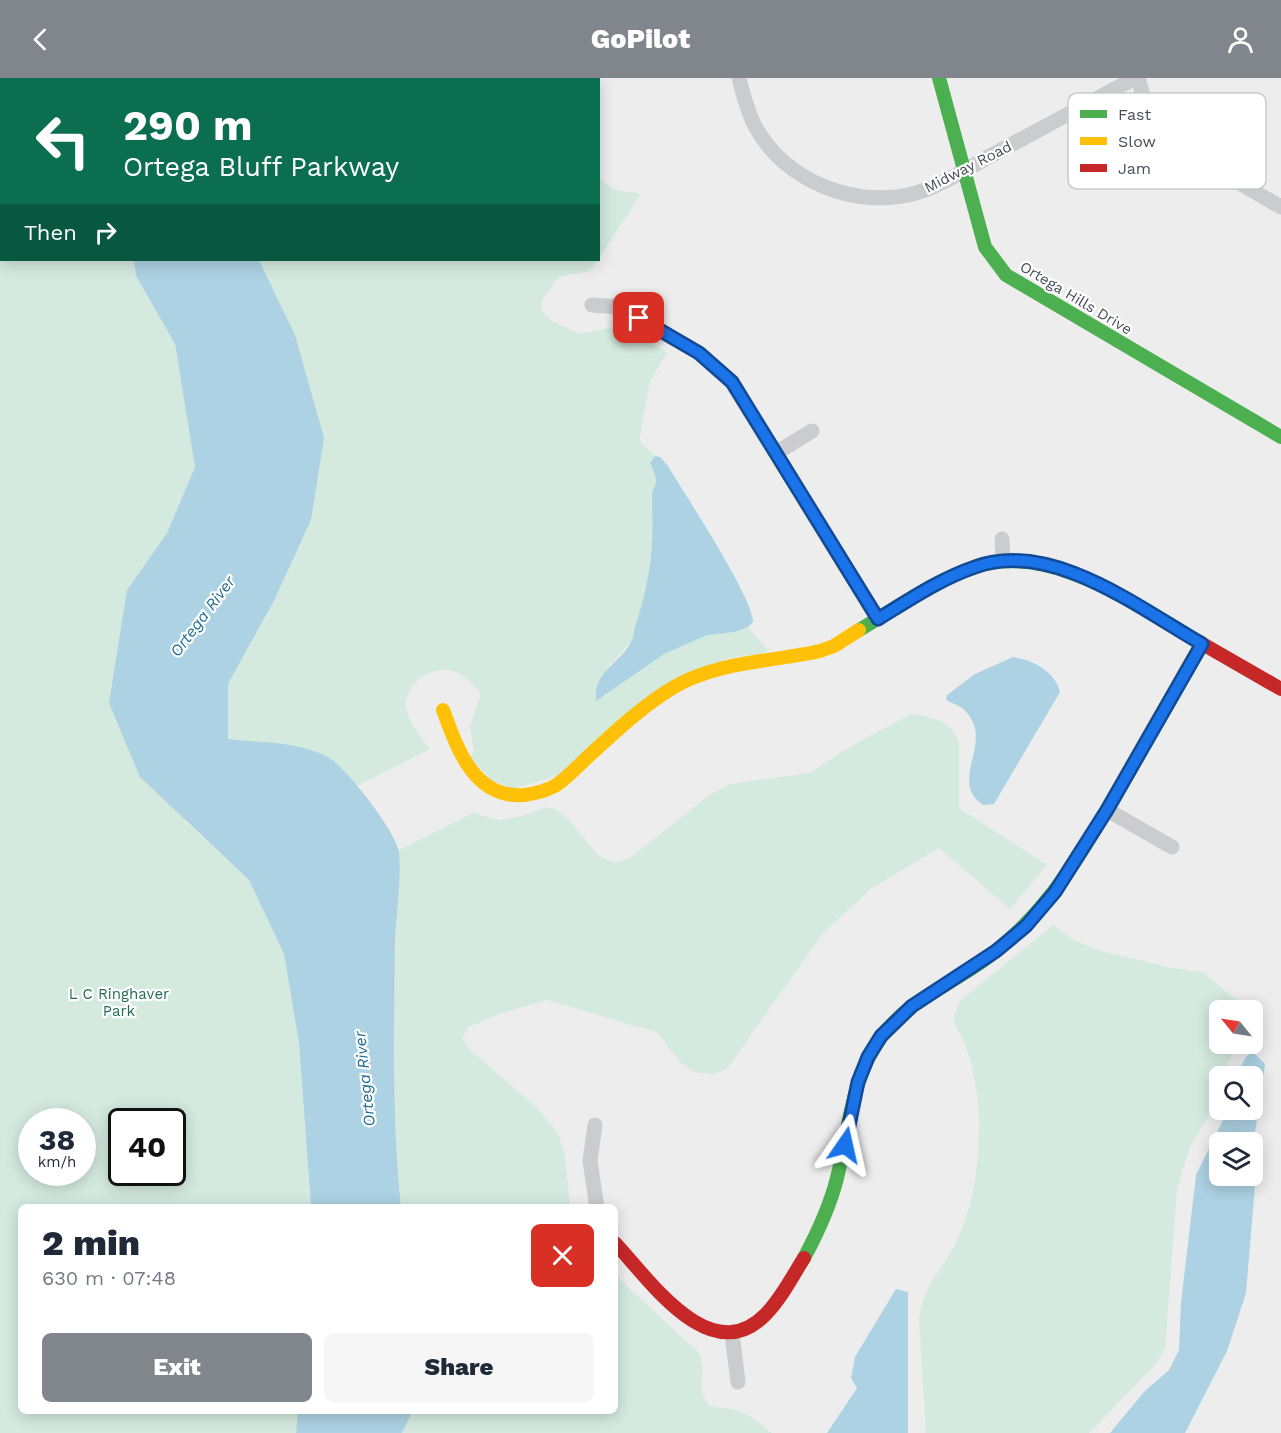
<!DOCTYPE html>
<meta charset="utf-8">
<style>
:root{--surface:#fff;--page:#f6f6f7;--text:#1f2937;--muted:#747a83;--accent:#81858c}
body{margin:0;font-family:"Work Sans",sans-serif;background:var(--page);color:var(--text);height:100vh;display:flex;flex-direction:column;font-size:22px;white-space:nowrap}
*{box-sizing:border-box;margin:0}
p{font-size:20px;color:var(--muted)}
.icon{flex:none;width:33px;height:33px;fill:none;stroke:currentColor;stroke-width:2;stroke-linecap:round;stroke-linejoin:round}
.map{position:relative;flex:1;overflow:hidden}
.sheet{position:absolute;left:18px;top:1126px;width:600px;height:210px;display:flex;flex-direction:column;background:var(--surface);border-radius:9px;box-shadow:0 3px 15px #0003}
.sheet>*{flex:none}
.top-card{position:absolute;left:0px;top:0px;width:600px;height:183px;box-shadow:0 3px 15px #0003;background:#0b6e4f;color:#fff;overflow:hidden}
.needle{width:39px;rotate:300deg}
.controls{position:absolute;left:1209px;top:922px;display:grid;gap:12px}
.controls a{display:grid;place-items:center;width:54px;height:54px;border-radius:9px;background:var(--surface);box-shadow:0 3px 15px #0003;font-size:30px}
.speed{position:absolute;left:18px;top:1030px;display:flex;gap:12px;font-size:30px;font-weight:700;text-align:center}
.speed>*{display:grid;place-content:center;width:78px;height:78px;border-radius:50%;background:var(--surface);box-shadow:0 3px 15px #0003;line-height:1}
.speed small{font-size:15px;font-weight:400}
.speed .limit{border:3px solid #111;border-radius:9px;background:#fff;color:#111}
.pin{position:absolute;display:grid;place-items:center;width:51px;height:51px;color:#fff;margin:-26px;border-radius:12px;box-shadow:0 3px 9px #0006}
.me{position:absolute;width:66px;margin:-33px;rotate:11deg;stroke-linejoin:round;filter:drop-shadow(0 0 4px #0008)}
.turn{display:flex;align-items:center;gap:21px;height:126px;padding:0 24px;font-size:27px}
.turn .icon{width:78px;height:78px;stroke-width:2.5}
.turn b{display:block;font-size:42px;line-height:51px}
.then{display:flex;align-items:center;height:57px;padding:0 24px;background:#0003;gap:12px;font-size:22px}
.round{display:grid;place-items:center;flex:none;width:63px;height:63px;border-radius:9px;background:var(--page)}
.head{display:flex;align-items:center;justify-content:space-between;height:102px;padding:0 24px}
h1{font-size:36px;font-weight:800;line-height:45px}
.action{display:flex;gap:12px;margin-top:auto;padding:12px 24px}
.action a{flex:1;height:69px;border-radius:9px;background:var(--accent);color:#fff;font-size:24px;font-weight:800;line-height:69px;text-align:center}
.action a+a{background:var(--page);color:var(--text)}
header{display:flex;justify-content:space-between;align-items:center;height:78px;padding:0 24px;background:var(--accent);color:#fff;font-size:27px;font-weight:800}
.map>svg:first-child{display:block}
.green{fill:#d4eadf;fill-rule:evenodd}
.water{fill:#add2e3;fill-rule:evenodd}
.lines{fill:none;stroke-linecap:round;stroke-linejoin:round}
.street{stroke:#caccce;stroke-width:15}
.fast{stroke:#4caf50;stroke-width:14}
.slow{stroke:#ffc107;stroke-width:14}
.jam{stroke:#c62828;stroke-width:14}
.route-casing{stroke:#114b97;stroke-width:15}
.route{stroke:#1a73e8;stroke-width:10}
.labels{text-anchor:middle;stroke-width:4.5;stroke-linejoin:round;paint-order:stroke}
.street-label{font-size:15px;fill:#474d57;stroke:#fff}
.park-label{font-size:15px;fill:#226e51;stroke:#fff}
.water-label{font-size:16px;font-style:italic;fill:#1e6d93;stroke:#fff}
.key{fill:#fff;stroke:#c8cacd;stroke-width:1.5}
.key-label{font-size:16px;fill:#474d57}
</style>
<header><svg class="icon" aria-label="back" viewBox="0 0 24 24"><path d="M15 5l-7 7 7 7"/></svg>GoPilot<svg class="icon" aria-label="person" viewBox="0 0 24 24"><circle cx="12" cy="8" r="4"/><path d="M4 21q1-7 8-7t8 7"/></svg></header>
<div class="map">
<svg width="1281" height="1355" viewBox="0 0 1281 1355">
<rect width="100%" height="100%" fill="#eeeded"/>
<g class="green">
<path d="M0,0L69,1L2,2V182H134L136,198L175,266L195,389L167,455L127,512L185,743L249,802L284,876L299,965L311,1129L21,1130V1334H298L296,1355H0ZM32,1044H82V1095H32ZM122,1044H172V1095H122Z"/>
<path d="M599,100L613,111L641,116L599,180Z"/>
<path d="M259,182H598L590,193L559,199L542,222V233L550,242L580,256L614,249L624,251L667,274L650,304L639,363L655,378L650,385L658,401L651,421L655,439L645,524L634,551L632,562L606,592L604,619C628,595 675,565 707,557C721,554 735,554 748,549L769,574L725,581L557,698L512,711L491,702L470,679L474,673L470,649L481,615C474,609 468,600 460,596C438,582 402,604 406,631C409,646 422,660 430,671L357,708L327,678L228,661V606L274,524L311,442L295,257Z"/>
<path d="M911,636C933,639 950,642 959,664V730L1047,787L1010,831L939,770L872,810L823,855L727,991L712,996L694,994L681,985L656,954L547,922L502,935L469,949L462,960L470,972L535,1028L558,1055L565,1077L570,1129L401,1130C389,1012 394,890 399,772L473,735L499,742L522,738L546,729L556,731L567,740L599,778L615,785L630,780L708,718L729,706L810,695L844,672Z"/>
<path d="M1053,847L1074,862L1101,873L1172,890L1203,894L1249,933H1220V966H1238L1220,999L1218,1021L1191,1068L1183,1089L1177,1114L1165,1270L1156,1286L1089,1355H926L919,1241C922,1207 947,1187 960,1156C973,1124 979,1088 979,1054C980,1024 975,992 964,964C962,958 956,950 954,943C953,936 958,929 961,922Z"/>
<path d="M615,1197L699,1275C707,1290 697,1307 705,1321C711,1332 721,1329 730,1331C746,1333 760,1346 772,1355H402L412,1334H615Z"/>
</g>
<g class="water">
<path d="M134,182H259L295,257L324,360L311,442L274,523L228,606V661C260,665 294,663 326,678C344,686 397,755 399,774C402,805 395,839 395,870C394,956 392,1044 401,1129H311L299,965L284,876L249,802L140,699L109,625L127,512L167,455L195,389L175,266L136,198Z"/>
<path d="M655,378L660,379L668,388C685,417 753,519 753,544L748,549L734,554L707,557L664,576L596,623C593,592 622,585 632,562C634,558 633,553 635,549C650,503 654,471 652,423C651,403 663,412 650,385Z"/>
<path d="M1013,579C1032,582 1055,593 1060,614L994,726L983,727C946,702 999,661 962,630C958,627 951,625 946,622L947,617L975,596Z"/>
<path d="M1253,974L1265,986L1255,1055L1256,1097L1246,1215L1227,1273L1185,1355H1110L1144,1314L1169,1292L1179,1272L1181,1225L1196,1097L1228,1032H1252V999H1235L1246,979ZM1220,1065H1252V1098H1220Z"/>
<path d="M896,1211L908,1214V1355H827L857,1310L851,1300L855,1279Z"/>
<path d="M298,1334H412L402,1355H296Z"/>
</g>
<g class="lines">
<g class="street">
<path d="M739,0C743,16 747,33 755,48C784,103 856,132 916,115C943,107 969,89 994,76C1041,51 1088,25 1135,0"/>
<path d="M1138,0C1146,30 1154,50 1179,70L1281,129"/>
<path d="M592,227L619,229L699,275L732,304L878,541"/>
<path d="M776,375L812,353"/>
<path d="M1002,461L1003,483"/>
<path d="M1107,732L1172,769"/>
<path d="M595,1047L590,1083L597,1130"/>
<path d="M732,1255L738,1304"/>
</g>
<g class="fast">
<path d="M939,0L985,169L1006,197L1281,359"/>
<path d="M859,552C897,530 933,503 975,489C1052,463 1137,529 1201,565"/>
<path d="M804,1180C818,1154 830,1128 837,1100C849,1052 851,999 882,958C909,921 955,905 991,877C1049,832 1084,772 1120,709"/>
</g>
<g class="slow">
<path d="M443,632C457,670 474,721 524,717C534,716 549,712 558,706C570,697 581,685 592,675C618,651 644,627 674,609C720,583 771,584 820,573L834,568L859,552"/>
<path d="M1120,709L1202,565"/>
</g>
<g class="jam">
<path d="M1201,565L1281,611"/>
<path d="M615,1165C649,1201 710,1292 765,1237C781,1221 792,1199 804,1180"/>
</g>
</g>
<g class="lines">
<defs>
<path id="route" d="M639,240L699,275L732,304L878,541C909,522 940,501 975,489C1051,461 1139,530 1202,566L1107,732L1055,814L1026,848L996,873L912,928L881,958L868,979L858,1004L845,1067"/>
</defs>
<use href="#route" class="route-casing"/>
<use href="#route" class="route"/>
</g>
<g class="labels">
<g class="street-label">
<text transform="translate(968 89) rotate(-27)" y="5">Midway Road</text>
<text transform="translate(1076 220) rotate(31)" y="5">Ortega Hills Drive</text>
</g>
<g class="park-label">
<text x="119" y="921">L C Ringhaver<tspan x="119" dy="17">Park</tspan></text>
</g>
<g class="water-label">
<text transform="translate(202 538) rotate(-53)" y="6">Ortega River</text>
<text transform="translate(364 1001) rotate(-96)" y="6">Ortega River</text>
</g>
</g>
<rect x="1068" y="15" width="198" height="96" rx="9" class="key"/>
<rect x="1080" y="32" width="27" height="8" fill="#4caf50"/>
<rect x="1080" y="59" width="27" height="8" fill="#ffc107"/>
<rect x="1080" y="86" width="27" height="8" fill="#c62828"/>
<g class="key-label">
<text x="1118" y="42">Fast</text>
<text x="1118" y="69">Slow</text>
<text x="1118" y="96">Jam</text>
</g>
</svg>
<div class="controls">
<a><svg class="needle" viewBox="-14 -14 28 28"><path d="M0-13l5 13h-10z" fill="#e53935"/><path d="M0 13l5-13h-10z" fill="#747a83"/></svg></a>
<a><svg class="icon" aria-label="search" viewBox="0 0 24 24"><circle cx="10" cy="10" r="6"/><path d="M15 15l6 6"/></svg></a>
<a><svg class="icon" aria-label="layers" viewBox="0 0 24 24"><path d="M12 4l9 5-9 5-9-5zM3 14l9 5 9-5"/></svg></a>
</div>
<div class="speed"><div>38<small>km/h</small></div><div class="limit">40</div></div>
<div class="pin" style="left:639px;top:240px;background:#d93025"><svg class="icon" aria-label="arrive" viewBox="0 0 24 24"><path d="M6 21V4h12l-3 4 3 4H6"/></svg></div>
<svg class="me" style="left:845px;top:1067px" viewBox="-20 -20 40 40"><path d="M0-17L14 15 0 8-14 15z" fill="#1a73e8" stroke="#fff" stroke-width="4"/></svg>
<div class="top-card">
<div class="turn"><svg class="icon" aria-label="left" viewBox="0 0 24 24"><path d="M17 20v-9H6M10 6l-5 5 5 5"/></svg><div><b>290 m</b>Ortega Bluff Parkway</div></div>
<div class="then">Then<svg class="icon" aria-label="right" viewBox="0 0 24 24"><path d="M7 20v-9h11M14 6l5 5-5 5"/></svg></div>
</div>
<section class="sheet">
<div class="head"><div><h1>2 min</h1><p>630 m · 07:48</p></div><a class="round" style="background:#d93025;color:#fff"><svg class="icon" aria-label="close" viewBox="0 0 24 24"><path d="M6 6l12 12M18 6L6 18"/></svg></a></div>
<div class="action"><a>Exit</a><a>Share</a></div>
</section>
</div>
